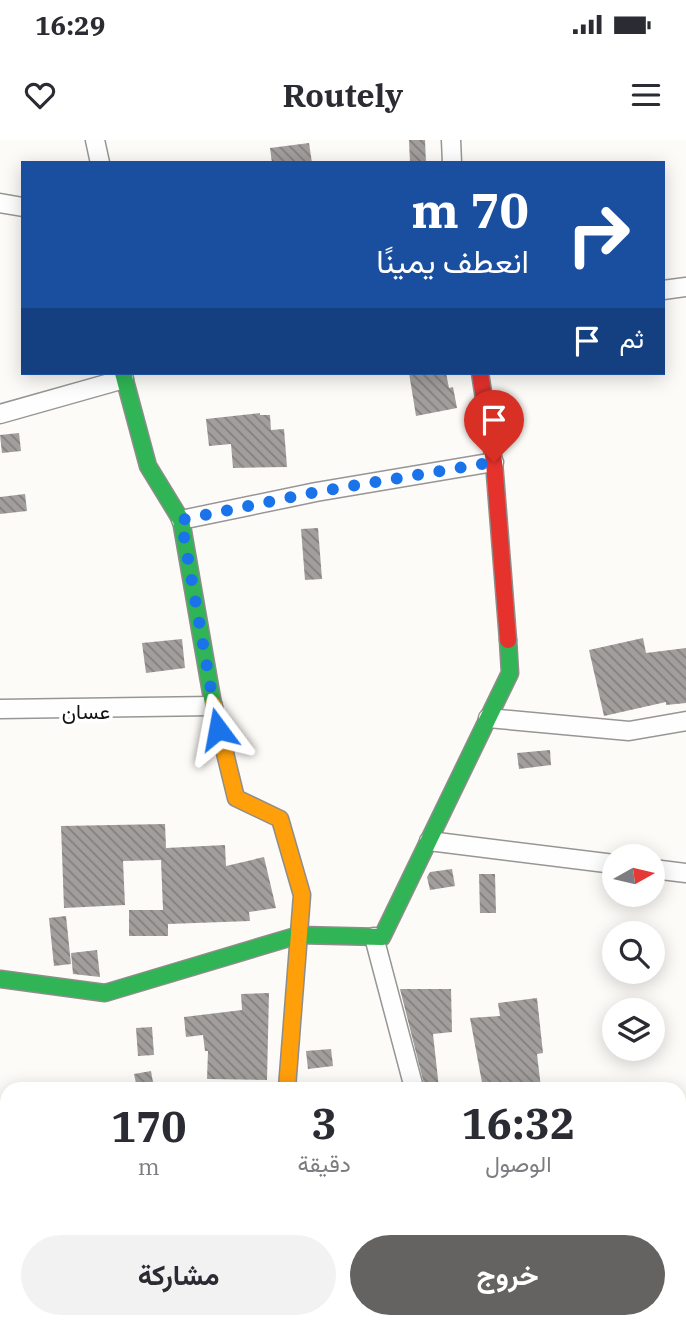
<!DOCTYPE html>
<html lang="ar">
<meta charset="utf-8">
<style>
:root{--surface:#fff;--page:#f2f2f3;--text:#2b2b33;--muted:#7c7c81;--accent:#646362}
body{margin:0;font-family:"IBM Plex Serif",Vazirmatn,serif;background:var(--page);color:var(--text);direction:rtl;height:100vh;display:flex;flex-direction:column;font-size:26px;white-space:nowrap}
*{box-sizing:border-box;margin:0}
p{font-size:23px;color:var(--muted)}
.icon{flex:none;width:38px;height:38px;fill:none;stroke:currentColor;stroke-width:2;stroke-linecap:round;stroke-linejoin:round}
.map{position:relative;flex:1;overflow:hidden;direction:ltr}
.side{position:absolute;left:0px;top:942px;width:686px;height:247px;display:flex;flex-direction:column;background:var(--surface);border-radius:21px 21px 0 0;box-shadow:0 4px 18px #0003;direction:rtl}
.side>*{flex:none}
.hud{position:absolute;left:21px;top:21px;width:644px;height:214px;border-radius:0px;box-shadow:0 4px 18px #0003;direction:rtl;background:#1a4fa0;color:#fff;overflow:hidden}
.needle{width:46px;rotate:82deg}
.fabs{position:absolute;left:602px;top:704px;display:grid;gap:14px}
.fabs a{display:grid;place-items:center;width:63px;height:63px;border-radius:50%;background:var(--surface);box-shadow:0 4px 18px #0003;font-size:35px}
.pin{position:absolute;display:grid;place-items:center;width:60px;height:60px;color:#fff;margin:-72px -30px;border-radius:50% 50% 50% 0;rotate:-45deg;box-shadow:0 0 7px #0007}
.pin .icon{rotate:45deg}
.me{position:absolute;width:77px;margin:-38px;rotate:347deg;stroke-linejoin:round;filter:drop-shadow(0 0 5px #0008)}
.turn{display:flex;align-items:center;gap:24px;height:147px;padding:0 21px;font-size:32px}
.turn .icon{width:91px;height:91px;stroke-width:2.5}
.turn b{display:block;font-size:49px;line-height:60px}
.then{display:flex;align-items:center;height:66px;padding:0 21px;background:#0003;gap:14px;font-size:26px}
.eta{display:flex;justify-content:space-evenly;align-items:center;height:119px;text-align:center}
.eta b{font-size:42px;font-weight:700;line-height:49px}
.button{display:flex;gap:14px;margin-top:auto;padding:14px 21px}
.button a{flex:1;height:80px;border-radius:42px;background:var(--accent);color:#fff;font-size:28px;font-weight:700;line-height:80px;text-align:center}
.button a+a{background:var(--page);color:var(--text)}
.status{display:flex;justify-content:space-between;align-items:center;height:49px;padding:0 35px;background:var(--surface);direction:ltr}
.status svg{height:19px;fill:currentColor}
header{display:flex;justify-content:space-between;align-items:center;height:91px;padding:0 21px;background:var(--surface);font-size:32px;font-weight:700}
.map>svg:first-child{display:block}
.building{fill:url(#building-back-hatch)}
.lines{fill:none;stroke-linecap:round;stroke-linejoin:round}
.street-casing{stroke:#979695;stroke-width:21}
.fast-casing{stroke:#8e8d8b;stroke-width:19}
.slow-casing{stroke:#8e8d8b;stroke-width:19}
.jam-casing{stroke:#8e8d8b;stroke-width:19}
.street{stroke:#fffefe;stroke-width:18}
.fast{stroke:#30b455;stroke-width:16}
.slow{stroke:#ff9f0a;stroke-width:16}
.jam{stroke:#e5322d;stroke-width:16}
.route{stroke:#1a73e8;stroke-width:12;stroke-dasharray:0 21.6}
.labels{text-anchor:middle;stroke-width:7;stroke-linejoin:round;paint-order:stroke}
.quarter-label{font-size:21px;fill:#111;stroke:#fff}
</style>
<div class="status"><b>16:29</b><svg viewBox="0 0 49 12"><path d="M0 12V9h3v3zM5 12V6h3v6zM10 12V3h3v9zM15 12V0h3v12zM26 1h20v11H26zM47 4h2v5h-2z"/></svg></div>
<header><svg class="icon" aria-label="menu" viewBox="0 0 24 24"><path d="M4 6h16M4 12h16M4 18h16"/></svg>Routely<svg class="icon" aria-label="heart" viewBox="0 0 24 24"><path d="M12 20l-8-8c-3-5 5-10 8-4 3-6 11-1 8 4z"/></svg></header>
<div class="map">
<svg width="686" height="1188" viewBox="0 0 686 1188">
<defs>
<pattern id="building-back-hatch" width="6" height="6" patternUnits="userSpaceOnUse" patternTransform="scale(1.75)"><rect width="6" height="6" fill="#a19e9c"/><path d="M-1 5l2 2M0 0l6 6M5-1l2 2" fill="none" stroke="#827f7e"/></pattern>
</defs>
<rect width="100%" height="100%" fill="#fdfbf7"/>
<g class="building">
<path d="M409,0H425L426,23H410Z"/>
<path d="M309,3L312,23H272L270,8Z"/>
<path d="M409,233H446L449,248L453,247L457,268L416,276Z"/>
<path d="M260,273V275H270L271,290L284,289L287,327L233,328L231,304L209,306L206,279Z"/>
<path d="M19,293L21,311L2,313L0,295Z"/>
<path d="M25,354L27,371L0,374V357Z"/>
<path d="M318,388L322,439L305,440L301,389Z"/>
<path d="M643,498L646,513L686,508V563L666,565V562L604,576L589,510Z"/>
<path d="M182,499L185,528L146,533L142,503Z"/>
<path d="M550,610L551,625L519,629L517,613Z"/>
<path d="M165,684L166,708L225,705L226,726L264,717L276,768L249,772L250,781L168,784V796H129V770H163L161,720L123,721L125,765L64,768L61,686Z"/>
<path d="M452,729L455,746L430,750L427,737L430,732Z"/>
<path d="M479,734H495L496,773H480Z"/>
<path d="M66,776L71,824L54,826L49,778Z"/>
<path d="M97,810L100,837L73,834L71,813Z"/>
<path d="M400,849H451L452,892L433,894L439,948H425Z"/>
<path d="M269,853L267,940L207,939L208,911H205L203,895L186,897L184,877L242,870L241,854Z"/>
<path d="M537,858L543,913L537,914L541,948H483L470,878L500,876L498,863Z"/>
<path d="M152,887L154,915L138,916L136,888Z"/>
<path d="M331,909L333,926L308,929L306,911Z"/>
<path d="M151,931L154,948H137L134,934Z"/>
</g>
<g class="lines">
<defs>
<g id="street">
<path d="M95,0L100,23"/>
<path d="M451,0L452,23"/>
<path d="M0,63L23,67"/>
<path d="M663,150L686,147"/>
<path d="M0,274L124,239"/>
<path d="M181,380L316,352L494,322"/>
<path d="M0,569L213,566"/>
<path d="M488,578L629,591L686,581"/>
<path d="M429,701L614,724"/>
<path d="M653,729L686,733"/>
<path d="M374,797L414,948"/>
<path d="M0,1166L7,1168"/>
<path d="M45,1181L64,1188"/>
<path d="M555,1181L558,1188"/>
<path d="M269,1188L270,1181"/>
</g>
<g id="fast">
<path d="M123,233L148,326L181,380L213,564"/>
<path d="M0,839L105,853L299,795L382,797L510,533L508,500"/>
</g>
<path id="slow" d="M213,564L236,658L280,679L302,755L287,948"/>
<path id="jam" d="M480,233L494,322L508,500"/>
</defs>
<use href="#street" class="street-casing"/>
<use href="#fast" class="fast-casing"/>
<use href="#slow" class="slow-casing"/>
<use href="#jam" class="jam-casing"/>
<use href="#street" class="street"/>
<use href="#fast" class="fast"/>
<use href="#slow" class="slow"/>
<use href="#jam" class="jam"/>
</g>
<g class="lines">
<path class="route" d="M218,589L181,380L316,352L494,322"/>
</g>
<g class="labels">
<g class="quarter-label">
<text x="86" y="579">عسان</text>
</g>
</g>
</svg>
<div class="fabs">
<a><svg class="needle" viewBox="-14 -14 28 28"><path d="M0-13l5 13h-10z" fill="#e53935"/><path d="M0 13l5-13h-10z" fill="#7c7c81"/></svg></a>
<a><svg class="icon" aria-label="search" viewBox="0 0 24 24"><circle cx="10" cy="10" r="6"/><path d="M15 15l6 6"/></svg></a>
<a><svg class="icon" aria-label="layers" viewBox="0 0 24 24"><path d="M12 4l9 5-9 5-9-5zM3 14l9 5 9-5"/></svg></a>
</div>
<div class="pin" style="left:494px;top:322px;background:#d93025"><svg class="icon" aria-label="arrive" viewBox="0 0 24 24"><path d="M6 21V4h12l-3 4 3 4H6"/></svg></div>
<svg class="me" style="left:218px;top:589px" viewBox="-20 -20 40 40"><path d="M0-17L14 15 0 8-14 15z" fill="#1a73e8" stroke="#fff" stroke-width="4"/></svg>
<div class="hud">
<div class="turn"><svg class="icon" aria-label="right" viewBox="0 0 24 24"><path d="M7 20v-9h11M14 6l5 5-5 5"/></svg><div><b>70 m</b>انعطف يمينًا</div></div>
<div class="then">ثم<svg class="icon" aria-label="arrive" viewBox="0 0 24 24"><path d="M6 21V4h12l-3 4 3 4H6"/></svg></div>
</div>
<section class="side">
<div class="eta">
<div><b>16:32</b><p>الوصول</p></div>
<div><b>3</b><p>دقيقة</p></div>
<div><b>170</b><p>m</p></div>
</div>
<div class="button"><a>خروج</a><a>مشاركة</a></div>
</section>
</div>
